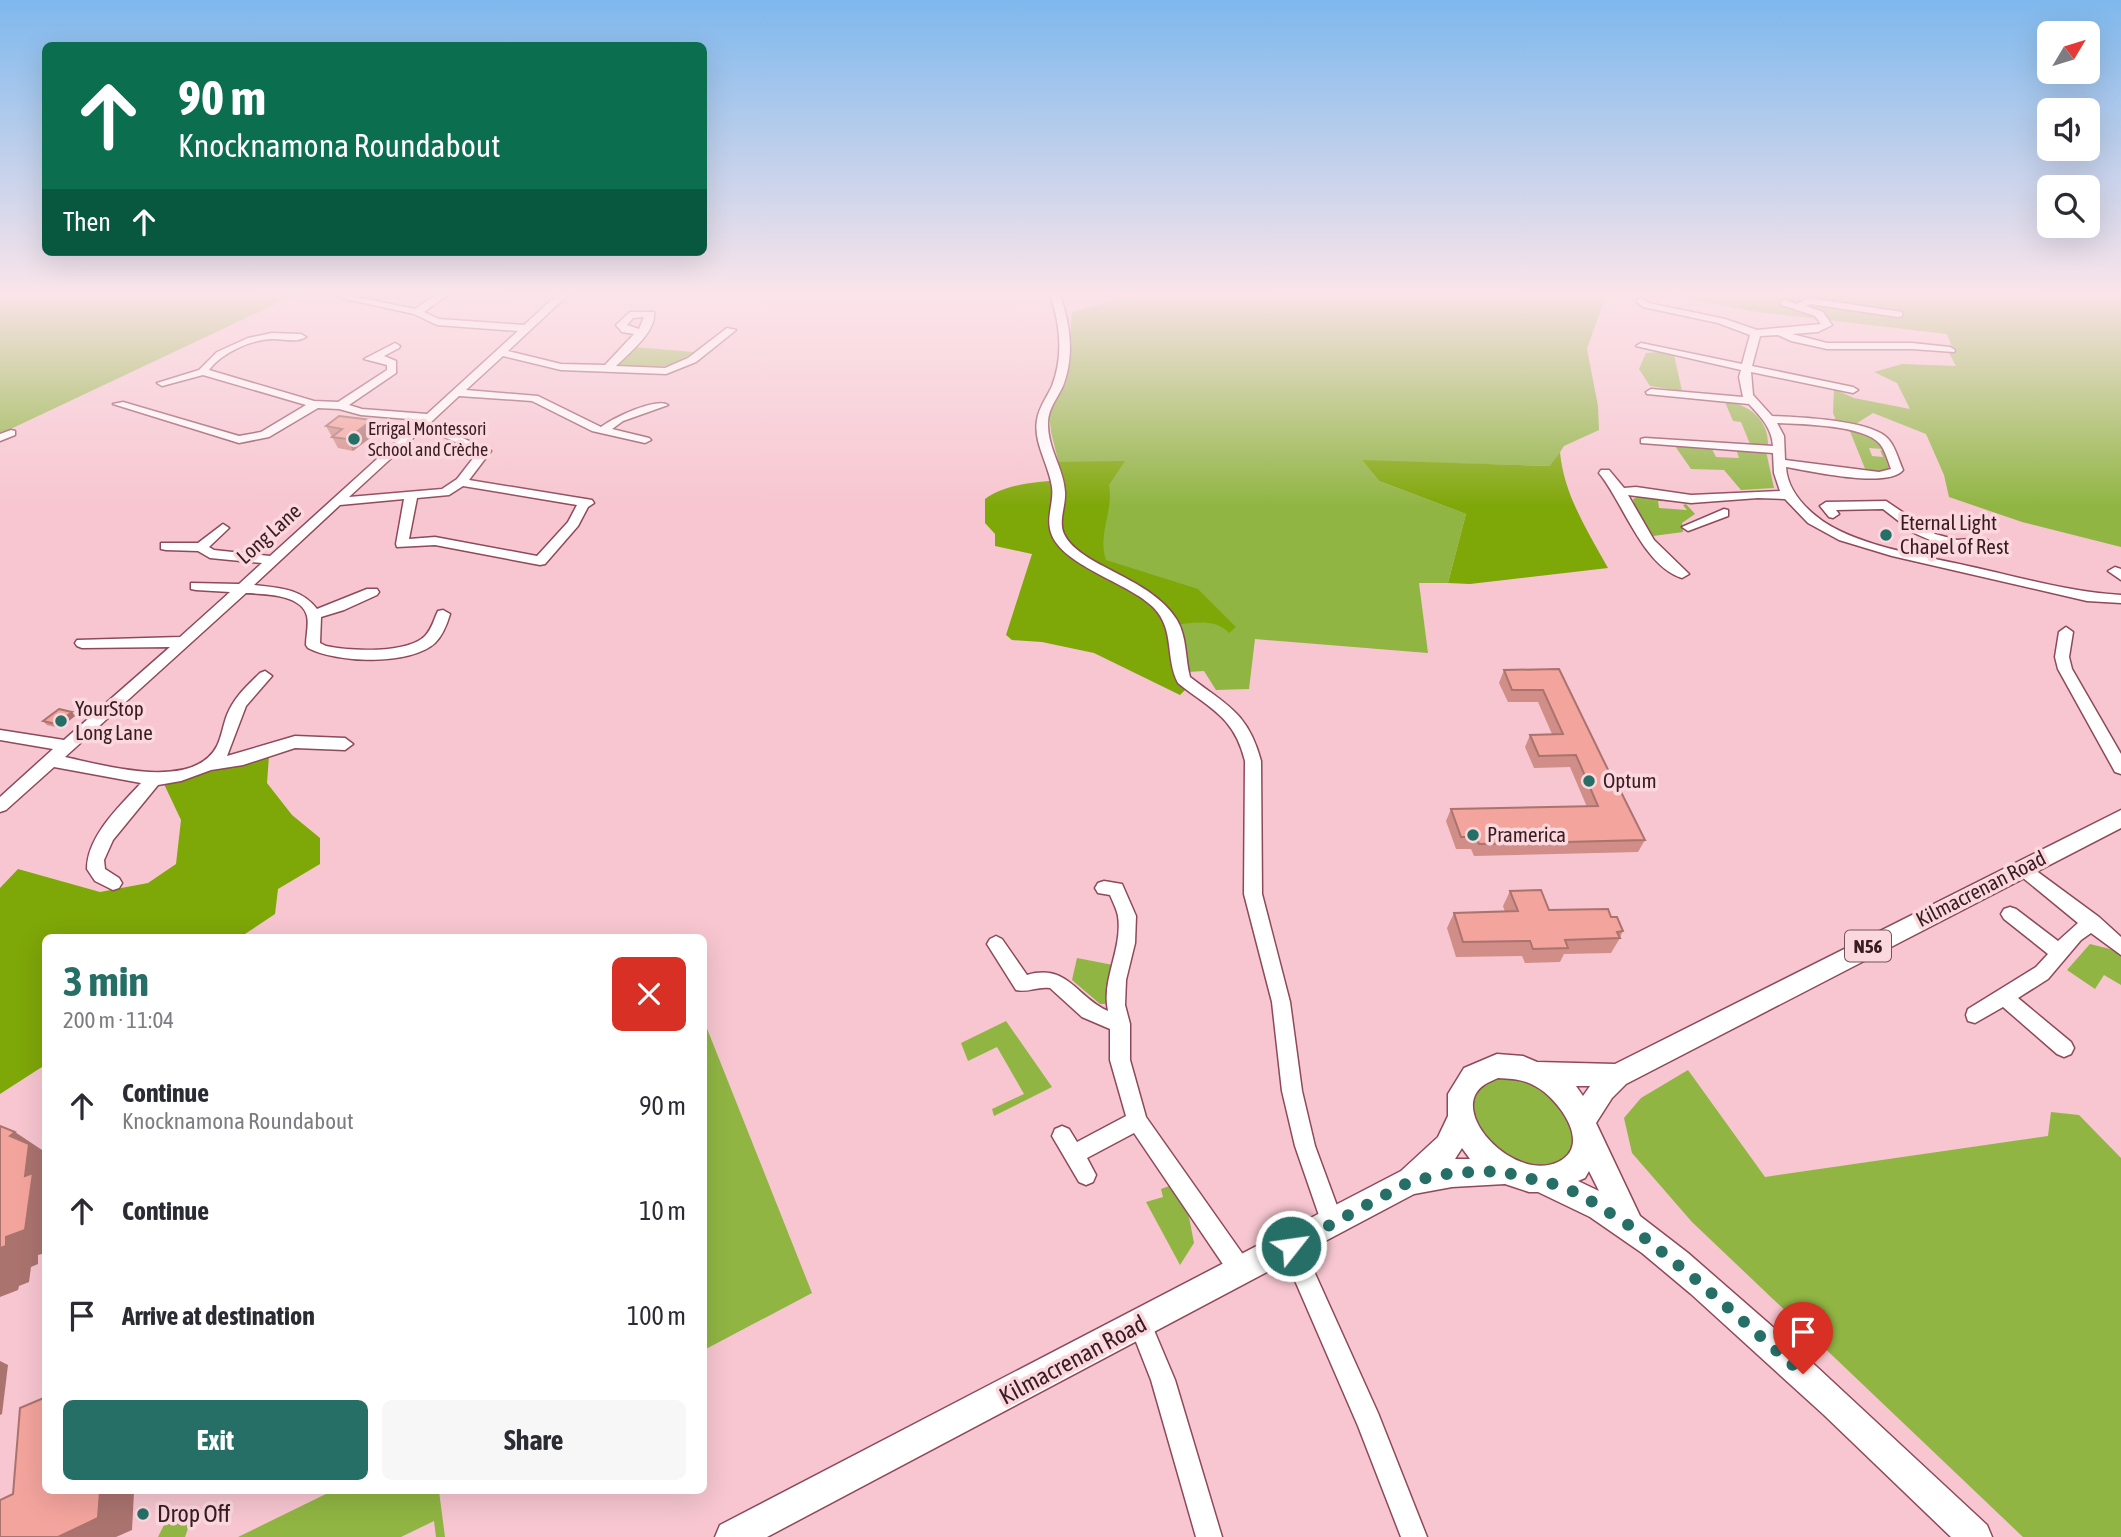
<!DOCTYPE html>
<meta charset="utf-8">
<style>
:root{--surface:#fff;--page:#f7f7f7;--text:#2b2b33;--muted:#7c7c81;--accent:#266f67}
body{margin:0;font-family:"Asap Condensed",sans-serif;background:var(--page);color:var(--text);height:100vh;display:flex;flex-direction:column;font-size:26px;white-space:nowrap}
*{box-sizing:border-box;margin:0}
p{font-size:23px;color:var(--muted)}
.icon{flex:none;width:38px;height:38px;fill:none;stroke:currentColor;stroke-width:2;stroke-linecap:round;stroke-linejoin:round}
.map{position:relative;flex:1;overflow:hidden}
.side{position:absolute;left:42px;top:934px;width:665px;height:560px;display:flex;flex-direction:column;background:var(--surface);border-radius:10px;box-shadow:0 7px 28px #0002}
.side>*{flex:none}
.top-card{position:absolute;left:42px;top:42px;width:665px;height:214px;border-radius:10px;box-shadow:0 7px 28px #0002;background:#0b6e4f;color:#fff;overflow:hidden}
.needle{width:46px;rotate:52deg}
.fabs{position:absolute;left:2037px;top:21px;display:grid;gap:14px}
.fabs a{display:grid;place-items:center;width:63px;height:63px;border-radius:10px;background:var(--surface);box-shadow:0 7px 28px #0002;font-size:35px}
.pin{position:absolute;display:grid;place-items:center;width:60px;height:60px;color:#fff;margin:-72px -30px;border-radius:50% 50% 50% 0;rotate:-45deg;box-shadow:0 0 7px #0007}
.pin .icon{rotate:45deg}
.me{position:absolute;width:77px;margin:-38px;rotate:60deg;stroke-linejoin:round;filter:drop-shadow(0 0 5px #0008)}
.turn{display:flex;align-items:center;gap:24px;height:147px;padding:0 21px;font-size:32px}
.turn .icon{width:91px;height:91px;stroke-width:2.5}
.turn b{display:block;font-size:49px;line-height:60px}
.then{display:flex;align-items:center;height:66px;padding:0 21px;background:#0003;gap:14px;font-size:26px}
.round{display:grid;place-items:center;flex:none;width:74px;height:74px;border-radius:10px;background:var(--page)}
.head{display:flex;align-items:center;justify-content:space-between;height:119px;padding:0 21px}
h1{font-size:42px;font-weight:700;line-height:52px;color:var(--accent)}
.action{display:flex;gap:14px;margin-top:auto;padding:14px 21px}
.action a{flex:1;height:80px;border-radius:10px;background:var(--accent);color:#fff;font-size:28px;font-weight:700;line-height:80px;text-align:center}
.action a+a{background:var(--page);color:var(--text)}
ul{padding:0;list-style:none}
li{display:flex;align-items:center;gap:21px;height:105px;padding:0 21px}
li div{flex:1}
li b{display:block;font-size:26px}
li em{font-style:normal}
.map>svg:first-child{display:block}
.green{fill:#90b543}
.forest{fill:#7ea708}
.lines{fill:none;stroke-linecap:round;stroke-linejoin:round}
.minor-casing{stroke:#8e495a;stroke-width:3}
.major-casing{stroke:#8e495a;stroke-width:3}
.minor{fill:#fff;fill-rule:evenodd}
.major{fill:#fff;fill-rule:evenodd}
.wall{fill:#d18d87}
.shaded-wall{fill:#aa736e}
.building{fill:#f3a49d;stroke:#aa736e;stroke-width:2}
.route{stroke:#266f67;stroke-width:12;stroke-dasharray:0 21.6}
.poi-dot{fill:#266f67;stroke:#fad8de;stroke-width:2.5}
.labels{text-anchor:middle;stroke-width:7;stroke-linejoin:round;paint-order:stroke}
.far-poi-label{font-size:18px;fill:#391b22;stroke:#fad8de;text-anchor:start}
.shield{fill:#fad8de;stroke:#73545a;stroke-width:2}
.shield-label{font-size:19px;font-weight:bold;fill:#391b22}
.poi-label{font-size:21px;fill:#391b22;stroke:#fad8de;text-anchor:start}
.street-label{font-size:21px;fill:#391b22;stroke:#fad8de}
.near-street-label{font-size:24px;fill:#391b22;stroke:#fad8de}
.near-poi-label{font-size:24px;fill:#391b22;stroke:#fad8de;text-anchor:start}
</style>
<div class="map">
<svg width="2121" height="1537" viewBox="0 0 2121 1537">
<rect width="100%" height="100%" fill="#f7c6d0"/>
<g class="green">
<path d="M0,292H301L0,434Z"/>
<path d="M1163,292H1607L1587,349L1598,406L1599,430L1564,446L1551,466L1363,461L1379,481L1466,514L1448,583H1419L1428,653L1255,639L1249,689L1216,690L1204,671L1188,672L1081,552L1051,432L1049,413L1066,383L1072,312L1136,295Z"/>
<path d="M1659,292H2121V547L2022,522L1949,497L1944,475L1926,434L1873,413L1854,425L1837,423L1833,413L1834,389L1854,398L1910,409L1897,383L1874,372L1902,364L1956,366L1949,353L1953,350L1947,334L1750,311Z"/>
<path d="M634,347L694,352C666,372 651,368 619,366L618,363Z"/>
<path d="M1657,352L1674,355L1682,391L1650,386L1639,369L1646,353Z"/>
<path d="M1725,402C1748,403 1769,420 1768,445L1750,444L1741,422L1733,421Z"/>
<path d="M1849,429C1863,432 1877,435 1883,449L1869,448L1872,456L1883,457L1880,450L1883,451L1889,468L1886,471H1866Z"/>
<path d="M1675,446L1729,448L1731,450L1712,449L1716,457L1739,458L1736,449L1766,451L1774,488L1741,490L1724,470L1691,469Z"/>
<path d="M1641,496L1677,500L1681,502L1658,501L1659,508L1687,510L1683,505L1686,504L1695,514L1682,523L1683,532L1653,536L1634,504L1633,499Z"/>
<path d="M2090,944L2110,949L2121,956V985L2104,975L2095,989L2067,970Z"/>
<path d="M1077,958L1113,965L1109,1000L1105,1004H1100L1072,980Z"/>
<path d="M704,1021L812,1293L704,1350Z"/>
<path d="M1006,1021L1052,1087L994,1116L992,1109L1024,1094L997,1047L968,1061L961,1043Z"/>
<path d="M1688,1070L1765,1177L2048,1136L2051,1112L2079,1115L2121,1158V1537H2023L1692,1222L1632,1153L1624,1118L1641,1098Z"/>
<path d="M1506,1076L1540,1083L1575,1125L1572,1153L1551,1169L1507,1162L1473,1122V1100L1476,1093L1490,1080Z"/>
<path d="M1172,1185L1189,1217L1194,1243L1180,1265L1146,1202L1163,1197L1161,1189Z"/>
<path d="M332,1491H439L445,1537H436L434,1521L401,1537H238Z"/>
<path d="M180,1513L187,1514L191,1520L185,1537H158L166,1521Z"/>
</g>
<g class="forest">
<path d="M1560,452C1564,495 1587,530 1608,568L1470,584L1448,583L1466,514L1379,481L1362,460L1550,466Z"/>
<path d="M1125,461L1109,485C1114,510 1097,535 1106,560L1198,589L1236,627L1229,633C1214,617 1191,624 1170,625L1186,689L1180,695L1094,653L1042,642L1012,640L1006,635L1032,554L995,546V534L985,523V499C1005,484 1036,482 1060,480L1057,462Z"/>
<path d="M269,756L267,783L292,815L320,838V864L278,889L275,914L239,938H46L45,1065L0,1094V888L18,869L100,892L148,883L176,864L181,820L164,784Z"/>
</g>
<g class="lines">
<defs>
<g id="minor">
<path d="M440,292H451L424,312L439,319L524,325L560,292H571L508,351L561,364L605,365L634,334L622,332L616,325L630,312H654C657,331 629,353 616,366L665,368L688,358L727,328L736,330L696,362L666,374L561,370L503,356L466,390L538,396L601,427C613,418 656,397 668,405L623,421L612,429L649,438L651,440L645,443L592,431L532,401L459,396L430,423L491,451L469,480L592,500L594,503L588,507L578,526L545,564L540,565L435,545L397,547L396,544L404,499L340,505L254,585C279,588 301,588 317,609L367,589H377L379,592L377,595L344,610L321,617L320,643L326,646C350,651 407,654 425,636C432,629 434,619 438,611L443,610L450,614C447,624 443,635 435,643C410,666 336,663 308,648L306,645C306,636 309,624 307,616C302,594 263,594 246,593L65,757C103,765 193,792 217,746C222,736 223,725 227,715C234,697 247,686 260,673L265,671L272,676L246,706L227,756L295,736L345,738L353,744L345,750L295,748L243,765L211,770L181,781L158,785L113,840L104,860L105,869L119,878L122,883L119,888L113,890L95,881L87,869C87,836 120,806 141,783L54,767L6,810L0,812V797L53,749L0,740V730L64,740L170,647L82,648L77,646L75,643L77,640L180,637L230,592L196,590L191,589V583L239,584L262,563L210,558L198,551L166,550L161,549V543H198L223,524L229,528L209,547L214,550L270,556L420,420L361,415L339,409L318,408L269,437L239,443L113,404L123,402L239,436L261,432L306,405L203,375L162,386L157,383L199,370L217,352L248,338L272,333L301,334L306,337C297,343 285,339 273,339C252,339 221,353 209,370L314,401L338,402L387,370V365L364,359L395,343L400,346L399,348L384,356L396,361V373L349,405L362,409L427,414L518,331L437,325L414,314L341,298L346,295L415,309ZM644,317L639,329L627,325L633,318ZM424,428L478,452L457,479L442,489L349,497ZM463,486L577,505L568,522L537,556L435,537L409,539L417,498L449,495Z"/>
<path d="M1049,292H1059C1070,322 1075,355 1063,386C1057,399 1047,410 1048,425C1048,449 1064,469 1065,492C1066,506 1058,521 1064,534C1080,567 1151,577 1177,620C1187,637 1185,658 1190,677C1226,705 1248,712 1261,761L1262,894L1290,1002L1302,1091L1315,1146L1343,1222L1340,1230L1332,1233L1324,1230L1295,1146L1282,1091L1272,1002L1244,894L1245,761C1234,716 1210,709 1178,683C1165,658 1175,630 1154,608C1129,582 1057,565 1050,529C1047,515 1054,501 1052,487C1049,465 1033,442 1037,420C1039,407 1047,397 1052,386C1064,355 1060,322 1049,292Z"/>
<path d="M1641,298L1649,303L1725,319L1757,330L1821,324L1815,316L1782,305L1780,303L1785,300L1797,304L1808,298L1902,312V316L1898,317L1810,304L1806,306L1823,312L1832,325L1818,332L1792,334L1827,343H1912L1950,347L1955,350L1954,352L1912,349H1827L1791,341L1778,335L1760,336L1752,366L1853,387L1858,390L1853,393L1751,372L1753,395L1772,416C1799,417 1865,420 1885,436C1895,444 1898,459 1903,470C1888,489 1810,471 1786,467C1787,487 1801,504 1816,516C1850,545 1925,556 1968,566C2019,577 2069,592 2121,595V603L2087,601L1892,556L1839,540L1808,523L1785,499L1758,498L1691,503L1628,495L1654,540L1689,574L1682,578C1643,566 1623,502 1599,473L1601,470H1609L1624,488L1636,487L1691,495L1780,491L1774,473L1773,453L1641,443V439L1645,438L1773,446C1772,428 1761,417 1749,404L1647,394L1646,392L1651,389L1743,397L1739,377L1741,370L1636,346L1641,343L1742,364L1750,335L1718,323L1643,307L1636,301ZM1777,423C1800,424 1865,425 1880,444C1885,450 1888,461 1891,469L1879,472L1785,460L1784,436Z"/>
<path d="M11,430L15,431V435L0,441V434Z"/>
<path d="M1886,501L1935,534L1957,540L1984,538L1990,542L1989,545L1970,548L1939,544L1914,533L1883,509L1836,510L1839,514L1833,518L1829,517L1820,506L1826,502Z"/>
<path d="M1724,509L1728,510V516L1688,531L1682,527Z"/>
<path d="M2115,567L2121,569V580L2108,571Z"/>
<path d="M2066,627L2073,632L2069,657L2072,669L2121,754V774L2115,772L2058,669L2055,657L2059,632Z"/>
<path d="M2023,861L2099,917L2121,937V955L2091,933L2081,940L2048,979L2018,998L2071,1042L2074,1048L2071,1054L2064,1057L2057,1054L2003,1007L1975,1023L1968,1021L1966,1015L1968,1009L2036,967L2048,954L2004,919L2001,914L2004,909L2010,907L2016,909L2058,941L2078,923L2017,873L2014,868L2017,863Z"/>
<path d="M1104,881L1122,884L1136,916L1135,943L1126,980L1125,1005L1130,1024V1060L1146,1117L1249,1263L1252,1271L1249,1279L1241,1282L1233,1279L1134,1133L1087,1158L1096,1175L1093,1182L1086,1185L1079,1182L1052,1136L1055,1129L1062,1126L1069,1129L1077,1142L1126,1116L1110,1060V1029L1082,1017L1050,988C1038,986 1027,993 1016,990L987,944L990,939L996,936L1002,939L1027,975C1068,963 1077,998 1108,1011C1101,979 1123,949 1118,916C1117,910 1113,902 1110,895L1098,893L1095,888L1098,883Z"/>
<path d="M1291,1235L1299,1238L1378,1413L1427,1537H1401L1358,1426L1280,1246L1283,1238Z"/>
<path d="M1140,1313L1148,1316L1175,1380L1222,1537H1196L1151,1380L1129,1324L1132,1316Z"/>
</g>
<path id="major" d="M2121,810V828L1626,1084L1612,1098L1596,1123L1640,1216L1688,1253L1789,1341L1987,1525L1992,1537H1951L1824,1415L1691,1294L1642,1253L1590,1217L1538,1192H1529L1505,1184L1452,1187L1414,1194L767,1537H715L720,1525L1401,1171L1438,1137L1448,1116V1094L1464,1068L1497,1054L1523,1056L1537,1062L1615,1064ZM1498,1078C1512,1079 1523,1079 1535,1086C1557,1097 1594,1145 1558,1162C1514,1183 1446,1111 1484,1085C1488,1082 1494,1080 1498,1078ZM1576,1086H1590L1583,1096ZM1462,1148L1470,1159H1455ZM1589,1171L1599,1191L1578,1181L1585,1178Z"/>
</defs>
<use href="#minor" class="minor-casing"/>
<use href="#major" class="major-casing"/>
<use href="#minor" class="minor"/>
<use href="#major" class="major"/>
</g>
<g class="wall">
<path d="M326,426L378,432L353,451L338,448Z"/>
<path d="M1559,669L1614,782L1645,840L1638,852L1474,856L1471,849H1456L1446,821L1451,809L1587,807L1570,767L1534,768L1525,747L1530,735L1552,734L1538,702H1508L1499,683L1504,670Z"/>
<path d="M75,716L60,728L47,725L43,721Z"/>
<path d="M1510,891L1549,910L1611,917L1623,931L1620,937V938L1611,953L1564,954L1560,962L1525,963L1522,956L1456,957L1447,928L1454,913L1505,912L1503,906Z"/>
</g>
<g class="shaded-wall">
<path d="M372,420L378,432L353,451L347,439Z"/>
<path d="M72,712L75,716L60,728L56,724Z"/>
<path d="M15,1132L45,1152L44,1153L46,1155V1253L38,1255V1264L31,1267L29,1282L19,1286L18,1290L0,1297V1248L6,1237L25,1176L10,1136Z"/>
<path d="M0,1361L8,1365L2,1414L0,1415Z"/>
<path d="M100,1491H136L134,1492L132,1530L116,1537H58Z"/>
</g>
<g class="building">
<path d="M339,416L372,420L347,439L332,437L342,429L326,426Z"/>
<path d="M1559,669L1614,782H1616L1645,840L1479,844L1476,837H1461L1451,809L1598,806L1576,755L1539,756L1530,735L1563,734L1543,690H1512L1504,670Z"/>
<path d="M59,709L72,712L56,724L43,721Z"/>
<path d="M1541,890L1549,910L1608,909L1611,917H1617L1623,931L1617,932L1620,938L1565,940L1568,948L1533,949L1530,941L1463,942L1454,913L1518,911L1510,891Z"/>
<path d="M0,1126L15,1132L10,1136L29,1144L25,1176L33,1173L25,1230L6,1237V1246L0,1248Z"/>
<path d="M46,1397V1491H100L98,1518L58,1537H0V1500L13,1494L20,1408Z"/>
</g>
<linearGradient id="sky" x2="0" y2="1"><stop stop-color="#7eb8ed"/><stop offset="0.58" stop-color="#fbe5ea"/><stop offset="1" stop-color="#fbe5ea" stop-opacity="0"/></linearGradient>
<rect width="2121" height="507" fill="url(#sky)"/>
<g class="lines">
<path class="route" d="M1291,1246L1411,1181L1452,1173L1503,1171L1522,1178L1542,1180L1580,1194L1630,1226L1700,1283L1803,1374"/>
</g>
<g class="poi-dot">
<circle cx="354" cy="439" r="7"/>
<circle cx="1886" cy="535" r="7"/>
<circle cx="61" cy="721" r="7"/>
<circle cx="1589" cy="781" r="7"/>
<circle cx="1473" cy="835" r="7"/>
<circle cx="143" cy="1514" r="7"/>
</g>
<g class="labels">
<g class="far-poi-label">
<text x="368" y="435">Errigal Montessori<tspan x="368" dy="21">School and Crèche</tspan></text>
</g>
<rect class="shield" x="1845" y="930.5" width="46" height="31" rx="5"/>
<g class="shield-label">
<text x="1868" y="953">N56</text>
</g>
<g class="poi-label">
<text x="1900" y="530">Eternal Light<tspan x="1900" dy="24">Chapel of Rest</tspan></text>
<text x="75" y="716">YourStop<tspan x="75" dy="24">Long Lane</tspan></text>
<text x="1603" y="788">Optum</text>
<text x="1487" y="842">Pramerica</text>
</g>
<g class="street-label">
<text transform="translate(269 534) rotate(-42)" y="7">Long Lane</text>
<text transform="translate(1981 889) rotate(-27)" y="7">Kilmacrenan Road</text>
</g>
<g class="near-street-label">
<text transform="translate(1073 1360) rotate(-28)" y="8">Kilmacrenan Road</text>
</g>
<g class="near-poi-label">
<text x="157" y="1522">Drop Off</text>
</g>
</g>
</svg>
<div class="fabs">
<a><svg class="needle" viewBox="-14 -14 28 28"><path d="M0-13l5 13h-10z" fill="#e53935"/><path d="M0 13l5-13h-10z" fill="#7c7c81"/></svg></a>
<a><svg class="icon" aria-label="sound" viewBox="0 0 24 24"><path d="M4 9h4l5-4v14l-5-4H4zM17 9q2 3 0 6"/></svg></a>
<a><svg class="icon" aria-label="search" viewBox="0 0 24 24"><circle cx="10" cy="10" r="6"/><path d="M15 15l6 6"/></svg></a>
</div>
<div class="pin" style="left:1803px;top:1374px;background:#d93025"><svg class="icon" aria-label="arrive" viewBox="0 0 24 24"><path d="M6 21V4h12l-3 4 3 4H6"/></svg></div>
<svg class="me" style="left:1291px;top:1246px" viewBox="-20 -20 40 40"><circle r="17" fill="#266f67" stroke="#fff" stroke-width="3"/><path d="M0-11L8 9 0 5-8 9z" fill="#fff"/></svg>
<div class="top-card">
<div class="turn"><svg class="icon" aria-label="ahead" viewBox="0 0 24 24"><path d="M12 20V5M6 11l6-6 6 6"/></svg><div><b>90 m</b>Knocknamona Roundabout</div></div>
<div class="then">Then<svg class="icon" aria-label="ahead" viewBox="0 0 24 24"><path d="M12 20V5M6 11l6-6 6 6"/></svg></div>
</div>
<section class="side">
<div class="head"><div><h1>3 min</h1><p>200 m · 11:04</p></div><a class="round" style="background:#d93025;color:#fff"><svg class="icon" aria-label="close" viewBox="0 0 24 24"><path d="M6 6l12 12M18 6L6 18"/></svg></a></div>
<ul>
<li><svg class="icon" aria-label="ahead" viewBox="0 0 24 24"><path d="M12 20V5M6 11l6-6 6 6"/></svg><div><b>Continue</b><p>Knocknamona Roundabout</p></div><em>90 m</em></li>
<li><svg class="icon" aria-label="ahead" viewBox="0 0 24 24"><path d="M12 20V5M6 11l6-6 6 6"/></svg><div><b>Continue</b></div><em>10 m</em></li>
<li><svg class="icon" aria-label="arrive" viewBox="0 0 24 24"><path d="M6 21V4h12l-3 4 3 4H6"/></svg><div><b>Arrive at destination</b></div><em>100 m</em></li>
</ul>
<div class="action"><a>Exit</a><a>Share</a></div>
</section>
</div>
